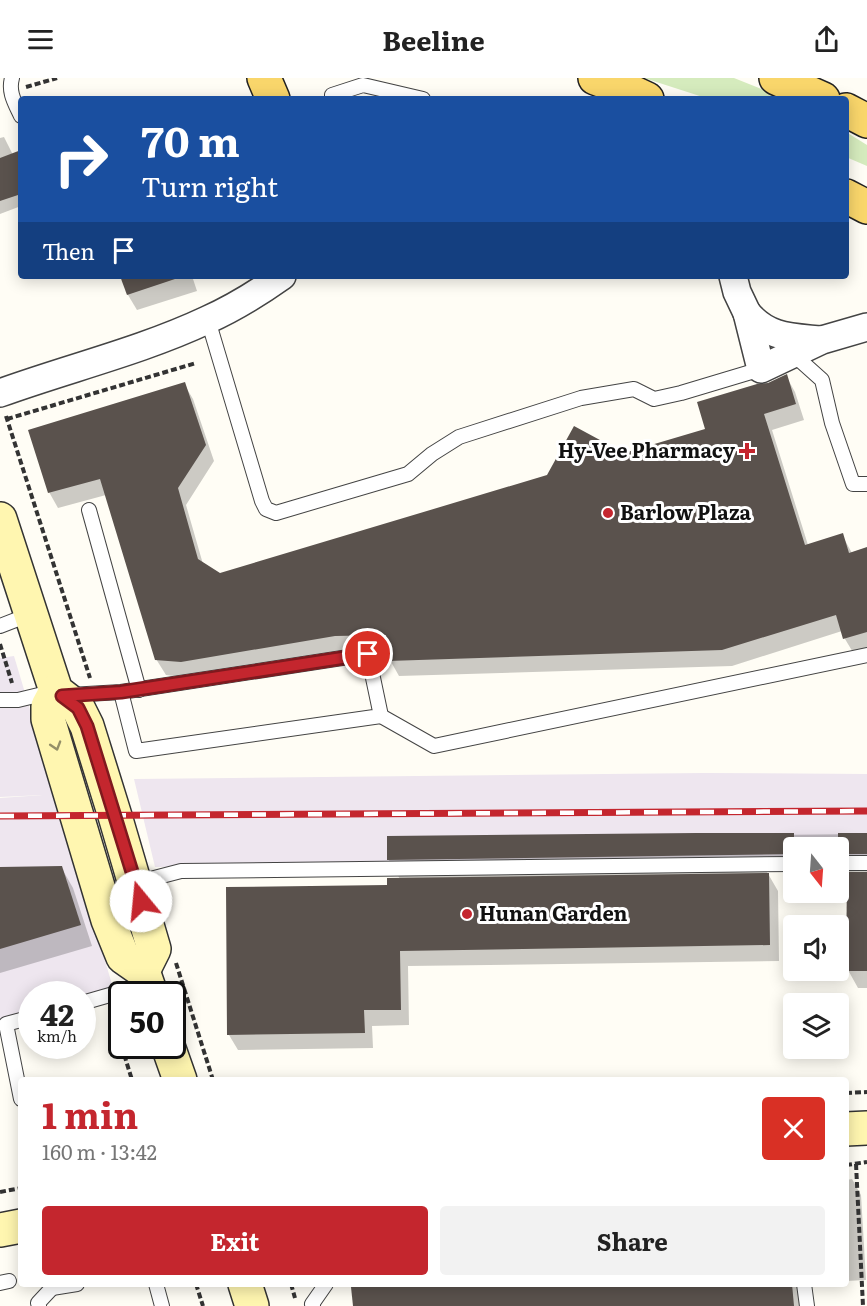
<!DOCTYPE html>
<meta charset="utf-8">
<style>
:root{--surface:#fff;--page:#f2f2f2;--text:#222;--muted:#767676;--accent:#c4262e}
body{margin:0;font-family:Literata,serif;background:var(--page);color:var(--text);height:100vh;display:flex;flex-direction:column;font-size:22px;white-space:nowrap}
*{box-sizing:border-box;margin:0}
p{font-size:20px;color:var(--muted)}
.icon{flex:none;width:33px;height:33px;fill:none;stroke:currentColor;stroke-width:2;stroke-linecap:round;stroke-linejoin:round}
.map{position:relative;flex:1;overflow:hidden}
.side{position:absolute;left:18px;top:999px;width:831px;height:210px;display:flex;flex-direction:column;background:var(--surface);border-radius:6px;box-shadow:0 3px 15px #0003}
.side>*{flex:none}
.top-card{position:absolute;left:18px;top:18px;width:831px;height:183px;border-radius:6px;box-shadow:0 3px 15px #0003;background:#1a4fa0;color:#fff;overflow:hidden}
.needle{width:39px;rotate:163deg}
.controls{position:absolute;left:783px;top:759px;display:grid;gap:12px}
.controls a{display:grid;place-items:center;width:66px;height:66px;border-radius:6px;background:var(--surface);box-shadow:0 3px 15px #0003;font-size:30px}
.speed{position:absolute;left:18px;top:903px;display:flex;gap:12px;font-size:30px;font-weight:700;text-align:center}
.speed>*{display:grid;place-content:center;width:78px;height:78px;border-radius:50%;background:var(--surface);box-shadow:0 3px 15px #0003;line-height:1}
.speed small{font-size:15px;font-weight:400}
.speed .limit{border:3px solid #111;border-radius:9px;background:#fff;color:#111}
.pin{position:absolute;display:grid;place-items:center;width:51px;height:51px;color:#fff;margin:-26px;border:3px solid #fff;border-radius:50%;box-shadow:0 2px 6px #0007}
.me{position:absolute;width:66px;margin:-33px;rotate:343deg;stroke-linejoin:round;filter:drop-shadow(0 0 4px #0008)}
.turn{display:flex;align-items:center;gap:21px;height:126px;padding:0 24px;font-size:27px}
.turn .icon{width:78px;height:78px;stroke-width:2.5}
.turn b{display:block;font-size:42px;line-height:51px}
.then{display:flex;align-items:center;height:57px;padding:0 24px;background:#0003;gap:12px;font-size:22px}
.round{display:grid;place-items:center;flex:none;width:63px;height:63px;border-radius:6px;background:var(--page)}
.headline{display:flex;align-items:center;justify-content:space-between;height:102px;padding:0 24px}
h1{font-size:36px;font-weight:700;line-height:45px;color:var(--accent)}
.button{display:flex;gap:12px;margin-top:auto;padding:12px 24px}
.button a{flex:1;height:69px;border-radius:6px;background:var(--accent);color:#fff;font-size:24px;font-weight:700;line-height:69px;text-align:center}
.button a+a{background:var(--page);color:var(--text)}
header{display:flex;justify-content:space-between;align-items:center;height:78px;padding:0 24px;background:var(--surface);font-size:27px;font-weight:700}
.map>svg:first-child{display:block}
.industrial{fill:#eee6ef}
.green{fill:#d5ebbd}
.shadow{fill:#0003}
.building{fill:#5a524d}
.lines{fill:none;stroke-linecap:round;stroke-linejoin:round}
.service-casing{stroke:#444;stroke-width:16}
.minor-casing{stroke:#444;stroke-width:30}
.secondary-casing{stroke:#333;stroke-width:36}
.primary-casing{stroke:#222;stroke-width:36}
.path{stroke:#333;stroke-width:4;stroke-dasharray:6 3;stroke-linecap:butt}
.service{stroke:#fff;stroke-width:14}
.minor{stroke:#fff;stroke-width:27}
.secondary{stroke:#fff6b0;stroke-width:33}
.primary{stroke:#f9d66b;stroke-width:33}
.rail-casing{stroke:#c4262e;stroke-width:7}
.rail{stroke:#fff;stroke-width:4.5;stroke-dasharray:14;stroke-linecap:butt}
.oneway{stroke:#948f68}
.route-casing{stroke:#7f191e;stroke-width:15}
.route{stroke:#c4262e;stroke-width:10}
.poi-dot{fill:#c4262e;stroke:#fff;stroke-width:2}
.labels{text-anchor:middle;stroke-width:6;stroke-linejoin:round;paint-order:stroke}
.poi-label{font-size:20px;font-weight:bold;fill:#111;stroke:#fff;text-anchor:start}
</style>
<header><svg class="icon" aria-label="menu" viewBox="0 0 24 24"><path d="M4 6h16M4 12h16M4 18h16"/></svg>Beeline<svg class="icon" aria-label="share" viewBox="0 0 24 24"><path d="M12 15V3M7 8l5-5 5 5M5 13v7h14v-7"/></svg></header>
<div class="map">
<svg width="867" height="1228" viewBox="0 0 867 1228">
<rect width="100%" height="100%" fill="#fffdf5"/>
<g class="industrial">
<path d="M14,578L117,923L83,929L82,916H32L31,938L0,943V720L43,717L0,719V580Z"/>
<path d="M704,695L867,696V782H839L838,770H794L793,783L155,789L134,701Z"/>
</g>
<g class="green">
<path d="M644,0H734L786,21H709Z"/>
<path d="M846,54L867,67V88L846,79Z"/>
</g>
<g class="shadow">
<path d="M4,59L13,77L21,74V128L0,136V60Z"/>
<path d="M122,198H192L197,213L137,232L128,217Z"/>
<path d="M786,298L795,314L804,342L772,352L808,467L842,457L852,475L867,470V572L854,576L845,561L842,553L732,588L399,598L390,582L389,572L345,573L191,600L166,597L156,581L106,417L58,430L49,414L184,306L193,321L214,383L186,427L203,486L220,496L707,352L768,307Z"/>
<path d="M867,756V910H858L848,892L849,793H838V770H794V794H767L778,813L779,883L408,888L409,947L372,948L373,970L238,972L229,957L389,809L400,801L388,781L772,757Z"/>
<path d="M61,789L73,810L92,868L0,895V791Z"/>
<path d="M83,999L85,1002H70Z"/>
<path d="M852,1101L861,1117L866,1202L846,1203V1102Z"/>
<path d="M401,1206H796L799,1212L800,1228H354Z"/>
</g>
<g class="building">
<path d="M21,72V116L0,123V80Z"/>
<path d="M120,198H174L175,201L127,217Z"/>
<path d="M787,296L796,326L764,336L805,467L843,455L849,475L867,469V554L843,561L836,537L722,572L388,583L386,557L335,558L181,584L155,582L100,401L48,415L28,352L185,304L206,367L178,410L198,481L220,495L547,397L574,348L624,375L705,351L697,324L757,306L768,305Z"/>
<path d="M696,755H794V776L387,782V758Z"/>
<rect x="838" y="755" width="29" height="21"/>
<path d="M62,788L81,847L0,871V789Z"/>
<path d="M847,794H867V893H846Z"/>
<path d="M769,795L770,867L400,873L401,932H364L365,955L227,957L226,809L387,807V800Z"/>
<path d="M388,1206H792L794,1228H353L351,1209Z"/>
</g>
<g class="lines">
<defs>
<g id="service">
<path d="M12,0C8,14 15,25 21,38"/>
<path d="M332,17L363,7L423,21"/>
<path d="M208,242L262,423L266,431L276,435L408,396L432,376L459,359L581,320L634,311L654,321L681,315L761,291"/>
<path d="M793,276L822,302L832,345L853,406H867"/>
<path d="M89,432L139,612"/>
<path d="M0,548L31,536"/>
<path d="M70,617L121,614L368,576L381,638L136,673L121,614"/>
<path d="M0,622H18L51,614"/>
<path d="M381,638L434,668L867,577"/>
<path d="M838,785H867"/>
<path d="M135,805L181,793L794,786"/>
<path d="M82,925L148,906"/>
<path d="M21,1021L6,946L32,939"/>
<path d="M0,1205L9,1203"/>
<path d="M51,1206L52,1210L77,1206"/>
<path d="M156,1206L162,1228"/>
<path d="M804,1206L807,1228"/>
<path d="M39,1228L38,1225L52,1210"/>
<path d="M313,1228L312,1226L326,1206"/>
</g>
<g id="minor">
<path d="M733,198L737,214L747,235L761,291L822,262L867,249"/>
<path d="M747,235C768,260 791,259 821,262"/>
<path d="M0,315C69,290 141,273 207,242C234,230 258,215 282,198"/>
</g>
<g id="secondary">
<path d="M0,441L56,613L78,630L87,648L115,738L154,871L143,893"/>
<path d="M56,613L48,628V641L108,842L123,879L143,893L151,916"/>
<path d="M168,968L180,1002"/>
<path d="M846,1051L867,1050"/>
<path d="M0,1152L21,1148"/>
<path d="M245,1206L252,1228"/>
</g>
<g id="primary">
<path d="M264,0L273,21"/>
<path d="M595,0L630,13L647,21"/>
<path d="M776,0L823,21"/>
<path d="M846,32L867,43"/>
<path d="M846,118L867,129"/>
</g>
</defs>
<use href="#service" class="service-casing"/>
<use href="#minor" class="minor-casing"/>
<use href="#secondary" class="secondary-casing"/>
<use href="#primary" class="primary-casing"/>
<g class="path">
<path d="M26,9L57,0"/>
<path d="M6,338L90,600"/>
<path d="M7,341L196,285"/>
<path d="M0,566L12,605"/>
<path d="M176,885L213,1002"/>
<path d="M111,934L132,1002"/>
<path d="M846,1015L867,1014"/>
<path d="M856,1086L863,1228"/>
<path d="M846,1087L867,1084"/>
<path d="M0,1114L21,1110"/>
<path d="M196,1206L203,1228"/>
<path d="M291,1206L295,1220"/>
</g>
<use href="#service" class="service"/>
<use href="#minor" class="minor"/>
<use href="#secondary" class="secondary"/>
<use href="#primary" class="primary"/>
<defs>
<path id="rail" d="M0,738L867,733"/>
</defs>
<use href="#rail" class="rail-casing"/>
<use href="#rail" class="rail"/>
</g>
<defs><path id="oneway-chevron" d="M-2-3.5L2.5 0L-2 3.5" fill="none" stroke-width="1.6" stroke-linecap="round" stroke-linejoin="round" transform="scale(1.5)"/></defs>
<use class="oneway" href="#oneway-chevron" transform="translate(56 668) rotate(73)"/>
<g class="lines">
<defs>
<path id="route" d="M141,823L87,648L78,630L62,618L121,614L368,576"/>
</defs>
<use href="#route" class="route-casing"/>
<use href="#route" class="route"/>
</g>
<g class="poi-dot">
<path d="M744 364h6v6h6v6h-6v6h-6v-6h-6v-6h6z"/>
<circle cx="608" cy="435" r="6"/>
<circle cx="467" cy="836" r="6"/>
</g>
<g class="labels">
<g class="poi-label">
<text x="735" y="380" text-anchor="end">Hy-Vee Pharmacy</text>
<text x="620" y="442">Barlow Plaza</text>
<text x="479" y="843">Hunan Garden</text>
</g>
</g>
</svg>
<div class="controls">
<a><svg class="needle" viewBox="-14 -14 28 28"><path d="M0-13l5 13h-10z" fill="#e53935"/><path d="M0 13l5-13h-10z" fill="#767676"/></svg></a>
<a><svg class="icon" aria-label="sound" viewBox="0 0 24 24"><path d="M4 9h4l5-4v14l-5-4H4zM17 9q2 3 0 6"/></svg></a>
<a><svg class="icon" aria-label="layers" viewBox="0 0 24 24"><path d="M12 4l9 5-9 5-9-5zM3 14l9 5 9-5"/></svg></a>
</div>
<div class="speed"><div>42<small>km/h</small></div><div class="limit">50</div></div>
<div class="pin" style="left:368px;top:576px;background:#d93025"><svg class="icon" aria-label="arrive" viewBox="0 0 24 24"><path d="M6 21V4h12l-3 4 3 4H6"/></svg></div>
<svg class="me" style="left:141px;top:823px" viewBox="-20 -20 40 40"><circle r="19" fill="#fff"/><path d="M0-13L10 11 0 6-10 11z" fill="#c4262e"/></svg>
<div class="top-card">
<div class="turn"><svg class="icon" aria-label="right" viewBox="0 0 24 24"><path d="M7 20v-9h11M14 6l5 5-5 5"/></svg><div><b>70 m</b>Turn right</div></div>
<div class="then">Then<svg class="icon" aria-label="arrive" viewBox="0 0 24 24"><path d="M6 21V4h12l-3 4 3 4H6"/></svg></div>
</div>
<section class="side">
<div class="headline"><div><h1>1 min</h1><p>160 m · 13:42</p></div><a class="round" style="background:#d93025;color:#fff"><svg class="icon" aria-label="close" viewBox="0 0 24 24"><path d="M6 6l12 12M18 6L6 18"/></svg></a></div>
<div class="button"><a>Exit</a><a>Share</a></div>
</section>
</div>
